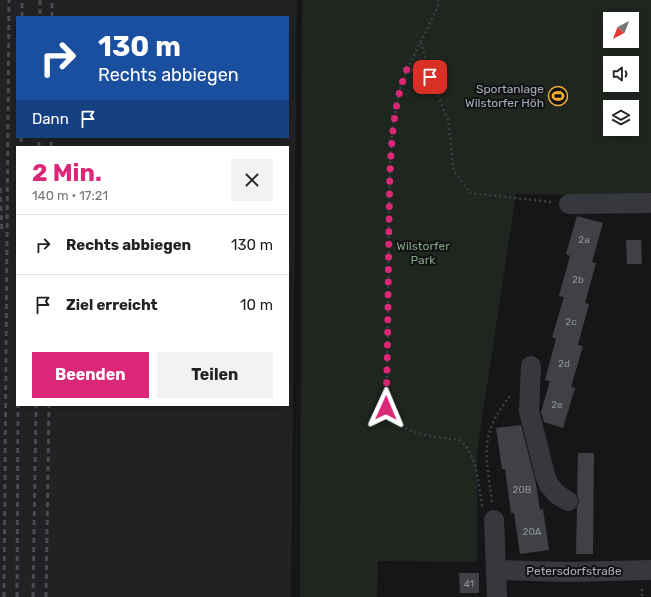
<!DOCTYPE html>
<html lang="de">
<meta charset="utf-8">
<style>
:root{--surface:#fff;--page:#f2f2f2;--text:#222;--muted:#767676;--line:#e0e0e0;--accent:#db2777}
body{margin:0;font-family:Rubik,sans-serif;background:var(--page);color:var(--text);height:100vh;display:flex;flex-direction:column;font-size:15px;white-space:nowrap}
*{box-sizing:border-box;margin:0}
p{font-size:13px;color:var(--muted)}
.icon{flex:none;width:22px;height:22px;fill:none;stroke:currentColor;stroke-width:2;stroke-linecap:round;stroke-linejoin:round}
.map{position:relative;flex:1;overflow:hidden}
.details{position:absolute;left:16px;top:146px;width:273px;height:260px;display:flex;flex-direction:column;background:var(--surface);border-radius:0px;box-shadow:0 2px 10px #0003}
.details>*{flex:none}
.banner{position:absolute;left:16px;top:16px;width:273px;height:122px;border-radius:0px;box-shadow:0 2px 10px #0003;background:#1a4fa0;color:#fff;overflow:hidden}
.needle{width:26px;rotate:222deg}
.controls{position:absolute;left:603px;top:12px;display:grid;gap:8px}
.controls a{display:grid;place-items:center;width:36px;height:36px;border-radius:0px;background:var(--surface);box-shadow:0 2px 10px #0003;font-size:20px}
.pin{position:absolute;display:grid;place-items:center;width:34px;height:34px;color:#fff;margin:-17px;border-radius:8px;box-shadow:0 2px 6px #0006}
.me{position:absolute;width:44px;margin:-22px;rotate:1deg;stroke-linejoin:round;filter:drop-shadow(0 0 3px #0008)}
.turn{display:flex;align-items:center;gap:14px;height:84px;padding:0 16px;font-size:18px}
.turn .icon{width:52px;height:52px;stroke-width:2.5}
.turn b{display:block;font-size:28px;line-height:34px}
.then{display:flex;align-items:center;height:38px;padding:0 16px;background:#0003;gap:8px;font-size:15px}
.round{display:grid;place-items:center;flex:none;width:42px;height:42px;border-radius:0px;background:var(--page)}
.overview{display:flex;align-items:center;justify-content:space-between;height:68px;padding:0 16px}
h1{font-size:24px;font-weight:700;line-height:30px;color:var(--accent)}
.button{display:flex;gap:8px;margin-top:auto;padding:8px 16px}
.button a{flex:1;height:46px;border-radius:0px;background:var(--accent);color:#fff;font-size:16px;font-weight:700;line-height:46px;text-align:center}
.button a+a{background:var(--page);color:var(--text)}
ul{padding:0;list-style:none}
li{display:flex;align-items:center;gap:12px;height:60px;padding:0 16px;border-top:1px solid var(--line)}
li div{flex:1}
li b{display:block;font-size:15px}
li em{font-style:normal}
.map>svg:first-child{display:block}
.built{fill:#222225;fill-rule:evenodd}
.green{fill:#1e261f;fill-rule:evenodd}
.building{fill:#404145}
.lines{fill:none;stroke-linecap:round;stroke-linejoin:round}
.path{stroke:#3d3f44;stroke-width:2.5;stroke-dasharray:2 3;stroke-linecap:butt}
.minor{stroke:#37383d;stroke-width:20}
.rail{stroke:#4a4c52;stroke-width:3;stroke-dasharray:5 4;stroke-linecap:butt}
.route{stroke:#db2777;stroke-width:7;stroke-dasharray:0 12.6}
.labels{text-anchor:middle;stroke-width:4;stroke-linejoin:round;paint-order:stroke}
.number-label{font-size:10px;fill:#8e929b}
.poi-label{font-size:12px;fill:#a8adb8;stroke:#111113;text-anchor:end}
.park-label{font-size:12px;fill:#7fa381;stroke:#111113}
.street-label{font-size:12px;fill:#a8adb8;stroke:#111113}
</style>
<div class="map">
<svg width="651" height="597" viewBox="0 0 651 597">
<rect width="100%" height="100%" fill="#161618"/>
<path class="built" d="M0,0H297L291,597H0ZM17,17H288V137H17ZM17,147H288V405H17Z"/>
<path class="green" d="M302,0H651V196L516,194L477,452V562L378,561L377,597H300ZM610,19H632V41H610ZM610,63H632V85H610ZM610,107H632V129H610Z"/>
<g class="building">
<path d="M577,216L603,223L592,262L596,263L585,303L589,304L578,345L583,346L571,387L575,388L563,428L544,422L541,412L550,381L545,380L556,339L552,337L564,297L559,296L570,256L566,254Z"/>
<path d="M626,240H641L642,264H627Z"/>
<path d="M521,425L536,484L540,510L543,509L549,550L520,554L514,513H511L505,469H502L496,428Z"/>
<path d="M578,453H594L593,554H576L577,508L579,501L577,494Z"/>
<path d="M459,573H479V593H460Z"/>
</g>
<g class="lines">
<g class="path">
<path d="M421,42L430,77"/>
<path d="M407,69L438,7V0"/>
<path d="M492,502C486,453 478,437 510,396"/>
<path d="M482,506C478,485 478,453 459,440C431,436 402,436 386,408C388,346 388,285 389,223C390,173 388,116 407,69L430,77L448,120L454,171L470,193L552,202"/>
<path d="M642,589V597"/>
</g>
<g class="minor">
<path d="M569,204L651,203"/>
<path d="M531,366L529,411L545,475L549,485L558,495L568,501"/>
<path d="M494,520L497,597"/>
<path d="M498,570L567,572L651,570"/>
</g>
<g class="rail">
<path d="M40,0V17"/>
<path d="M22,17V0"/>
<path d="M52,17V0"/>
<path d="M21,137V147"/>
<path d="M39,147V137"/>
<path d="M51,147V137"/>
<path d="M0,188L2,232"/>
<path d="M4,597L9,0"/>
<path d="M17,597L18,405"/>
<path d="M33,597L36,405"/>
<path d="M46,597L49,405"/>
</g>
</g>
<g class="lines">
<path class="route" d="M386,408C388,346 388,285 389,223C390,174 389,114 407,69L430,77"/>
</g>
<defs>
<symbol id="stadium-ring" viewBox="-11 -11 22 22"><circle r="9.5" fill="#111113" stroke="#f2b134" stroke-width="1.5"/><path d="M0-5a6.5 5 0 1 0 0 10a6.5 5 0 1 0 0-10ZM-3.5-1.8h7v3.6h-7Z" fill="#f2b134"/></symbol>
</defs>
<g fill-rule="evenodd">
<use href="#stadium-ring" x="547" y="85" width="22" height="22"/>
</g>
<g class="labels">
<g class="number-label">
<text x="584" y="243">2a</text>
<text x="578" y="283">2b</text>
<text x="571" y="325">2c</text>
<text x="564" y="367">2d</text>
<text x="557" y="408">2e</text>
<text x="522" y="493">20B</text>
<text x="532" y="535">20A</text>
<text x="469" y="587">41</text>
</g>
<g class="poi-label">
<text x="544" y="93">Sportanlage<tspan x="544" dy="14">Wilstorfer Höh</tspan></text>
</g>
<g class="park-label">
<text x="423" y="250">Wilstorfer<tspan x="423" dy="14">Park</tspan></text>
</g>
<g class="street-label">
<text x="574" y="575">Petersdorfstraße</text>
</g>
</g>
</svg>
<div class="controls">
<a><svg class="needle" viewBox="-14 -14 28 28"><path d="M0-13l5 13h-10z" fill="#e53935"/><path d="M0 13l5-13h-10z" fill="#767676"/></svg></a>
<a><svg class="icon" aria-label="sound" viewBox="0 0 24 24"><path d="M4 9h4l5-4v14l-5-4H4zM17 9q2 3 0 6"/></svg></a>
<a><svg class="icon" aria-label="layers" viewBox="0 0 24 24"><path d="M12 4l9 5-9 5-9-5zM3 14l9 5 9-5"/></svg></a>
</div>
<div class="pin" style="left:430px;top:77px;background:#d93025"><svg class="icon" aria-label="arrive" viewBox="0 0 24 24"><path d="M6 21V4h12l-3 4 3 4H6"/></svg></div>
<svg class="me" style="left:386px;top:408px" viewBox="-20 -20 40 40"><path d="M0-17L14 15 0 8-14 15z" fill="#db2777" stroke="#fff" stroke-width="4"/></svg>
<div class="banner">
<div class="turn"><svg class="icon" aria-label="right" viewBox="0 0 24 24"><path d="M7 20v-9h11M14 6l5 5-5 5"/></svg><div><b>130 m</b>Rechts abbiegen</div></div>
<div class="then">Dann<svg class="icon" aria-label="arrive" viewBox="0 0 24 24"><path d="M6 21V4h12l-3 4 3 4H6"/></svg></div>
</div>
<section class="details">
<div class="overview"><div><h1>2 Min.</h1><p>140 m · 17:21</p></div><a class="round"><svg class="icon" aria-label="close" viewBox="0 0 24 24"><path d="M6 6l12 12M18 6L6 18"/></svg></a></div>
<ul>
<li><svg class="icon" aria-label="right" viewBox="0 0 24 24"><path d="M7 20v-9h11M14 6l5 5-5 5"/></svg><div><b>Rechts abbiegen</b></div><em>130 m</em></li>
<li><svg class="icon" aria-label="arrive" viewBox="0 0 24 24"><path d="M6 21V4h12l-3 4 3 4H6"/></svg><div><b>Ziel erreicht</b></div><em>10 m</em></li>
</ul>
<div class="button"><a>Beenden</a><a>Teilen</a></div>
</section>
</div>
